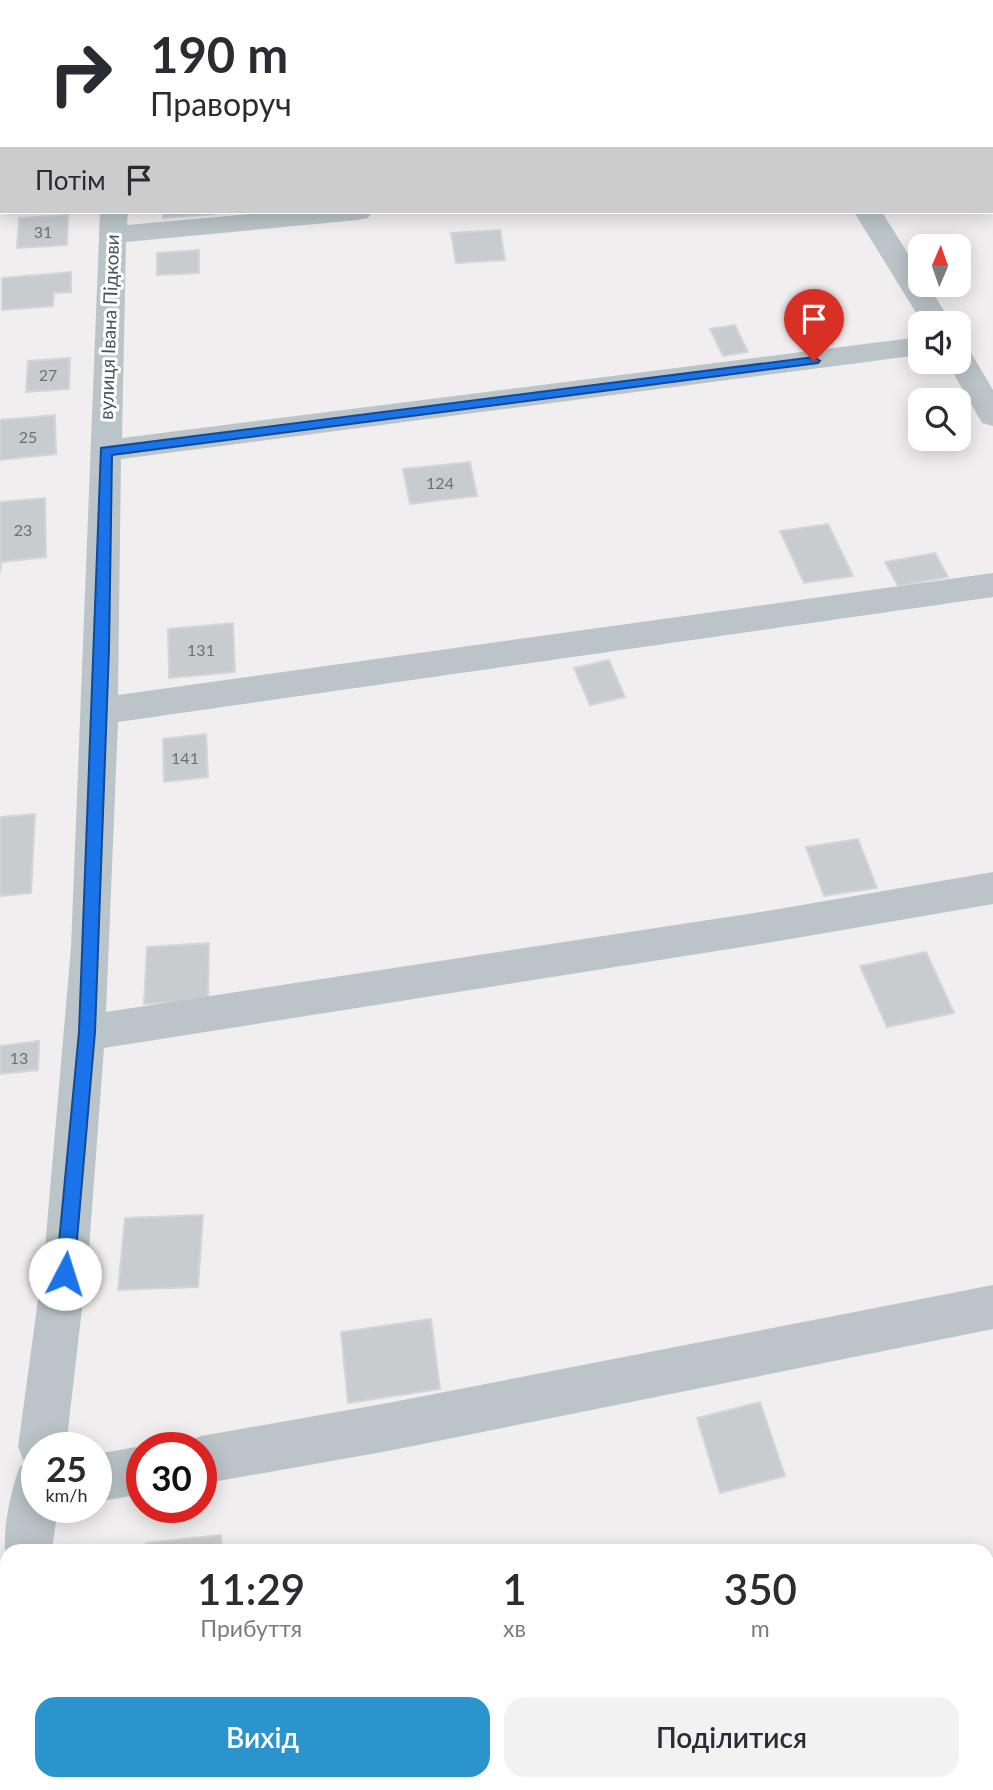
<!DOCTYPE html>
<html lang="uk">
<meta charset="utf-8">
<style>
:root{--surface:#fff;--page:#f2f2f3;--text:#2b2b33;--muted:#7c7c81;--accent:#2c94cc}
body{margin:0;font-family:Lato,sans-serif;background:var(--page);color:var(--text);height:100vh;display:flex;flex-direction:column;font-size:26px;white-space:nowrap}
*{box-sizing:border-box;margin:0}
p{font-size:23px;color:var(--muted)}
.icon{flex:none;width:38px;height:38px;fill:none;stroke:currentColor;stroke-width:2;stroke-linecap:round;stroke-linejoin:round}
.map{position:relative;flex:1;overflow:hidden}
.sheet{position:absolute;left:0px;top:1544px;width:994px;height:247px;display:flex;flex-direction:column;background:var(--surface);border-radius:21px 21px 0 0;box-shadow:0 4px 18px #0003}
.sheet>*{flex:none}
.hud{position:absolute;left:0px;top:0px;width:994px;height:214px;box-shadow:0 4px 18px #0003;background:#fff;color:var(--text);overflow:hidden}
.needle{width:46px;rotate:2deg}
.buttons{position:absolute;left:908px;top:234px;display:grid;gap:14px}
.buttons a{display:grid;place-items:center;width:63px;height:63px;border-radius:14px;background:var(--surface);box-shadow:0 4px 18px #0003;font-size:35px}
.speed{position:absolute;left:21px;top:1432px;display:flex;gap:14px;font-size:35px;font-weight:700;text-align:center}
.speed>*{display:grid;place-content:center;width:91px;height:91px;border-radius:50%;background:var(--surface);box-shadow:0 4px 18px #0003;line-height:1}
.speed small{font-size:18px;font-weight:400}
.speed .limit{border:10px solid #d22;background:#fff;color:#111}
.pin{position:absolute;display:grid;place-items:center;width:60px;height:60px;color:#fff;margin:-72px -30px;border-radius:50% 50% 50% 0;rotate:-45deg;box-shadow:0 0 7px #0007}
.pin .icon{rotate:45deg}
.me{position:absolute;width:77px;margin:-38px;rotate:5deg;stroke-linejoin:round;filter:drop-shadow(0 0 5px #0008)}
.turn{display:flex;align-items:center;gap:24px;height:147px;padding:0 35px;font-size:32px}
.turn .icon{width:91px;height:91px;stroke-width:2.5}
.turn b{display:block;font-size:49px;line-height:60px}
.then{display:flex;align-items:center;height:66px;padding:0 35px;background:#0003;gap:14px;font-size:26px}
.eta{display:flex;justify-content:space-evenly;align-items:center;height:119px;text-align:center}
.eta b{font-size:42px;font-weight:600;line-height:49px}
.action{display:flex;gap:14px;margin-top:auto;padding:14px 35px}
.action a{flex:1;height:80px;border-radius:21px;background:var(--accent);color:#fff;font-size:28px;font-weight:600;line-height:80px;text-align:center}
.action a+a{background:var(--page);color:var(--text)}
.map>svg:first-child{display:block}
.building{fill:#c8cccf;stroke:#d3d6d9;stroke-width:2}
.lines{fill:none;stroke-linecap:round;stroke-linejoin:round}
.minor{fill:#bbc5c9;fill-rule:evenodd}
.route{fill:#1a73e8;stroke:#114b97;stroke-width:2}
.labels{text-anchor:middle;stroke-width:6;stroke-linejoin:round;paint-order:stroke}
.number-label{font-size:16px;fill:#687376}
.street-label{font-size:19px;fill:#485559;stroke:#fff}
</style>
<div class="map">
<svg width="993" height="1790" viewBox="0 0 993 1790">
<rect width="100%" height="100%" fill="#f0eeef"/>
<g class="building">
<path d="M163,212H216V214L163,218Z"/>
<path d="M68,215L67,245L17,248L19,218Z"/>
<path d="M500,230L505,260L456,263L451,233Z"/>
<path d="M199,250V273L157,275V253Z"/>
<path d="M71,272V292L54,293L53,306L2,310V278Z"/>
<path d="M735,325L748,352L723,356L710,329Z"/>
<path d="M70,358L69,389L26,392L28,361Z"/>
<path d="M55,415L56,454L0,460V420Z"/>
<path d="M470,462L477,496L410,504L403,469Z"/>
<path d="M45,498L46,557L1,562L0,573V502Z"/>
<path d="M828,524L853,576L804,583L780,531Z"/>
<path d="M935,553L948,577L898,586L885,562Z"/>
<path d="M233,623L235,672L169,678L168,629Z"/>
<path d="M609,660L625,697L590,705L574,668Z"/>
<path d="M206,734L208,777L164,782L163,739Z"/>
<path d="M35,814L31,893L0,896V817Z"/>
<path d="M858,839L877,888L824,896L806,847Z"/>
<path d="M209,943L208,1000L144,1004L147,947Z"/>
<path d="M926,952L954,1013L887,1027L860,966Z"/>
<path d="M39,1041L38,1070L0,1074V1046Z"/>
<path d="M203,1215L198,1287L118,1290L125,1218Z"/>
<path d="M431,1319L440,1389L348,1403L341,1332Z"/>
<path d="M760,1402L785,1476L720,1493L697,1418Z"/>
<path d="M221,1535L222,1550H146V1543Z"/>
<path d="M140,1783H220L221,1790H141Z"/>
</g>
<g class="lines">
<g class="minor">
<rect x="111" y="0" width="24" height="2"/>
<path d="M742,0H766L767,2H743Z"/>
<path d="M100,212H128L127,225L272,212H372L368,218L358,220L126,242L122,438L920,337V355L121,459L118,695L993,573V597L118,722L106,1012L773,910L993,872V904L773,942L104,1048L89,1248L66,1447H37V1507H58L52,1550H7V1561C0,1539 11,1488 20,1466L25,1464L18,1447L45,1248L71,948Z"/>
<path d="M854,212H882L920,273V285H928L952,324H923Z"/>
<path d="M959,349L970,351L993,390V426L982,423L947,362H959Z"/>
<path d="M993,1285V1329L388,1451L201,1484V1447H182L184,1443L201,1436L388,1403Z"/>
<path d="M142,1446L145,1447H142V1494L96,1502V1454Z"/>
<path d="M7,1659V1756L0,1759V1662Z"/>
</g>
</g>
<path class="route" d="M814,357L820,361L818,363L112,455L109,649L95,1032L74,1274L71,1280L65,1282L58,1280L56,1274L79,1032L101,448Z"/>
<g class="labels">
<g class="number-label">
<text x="43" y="238">31</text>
<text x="48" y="381">27</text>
<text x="28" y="443">25</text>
<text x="440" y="489">124</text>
<text x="23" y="536">23</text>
<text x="201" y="656">131</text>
<text x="185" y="764">141</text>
<text x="19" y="1064">13</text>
</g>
<g class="street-label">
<text transform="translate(109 327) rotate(-88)" y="7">вулиця Івана Підкови</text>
</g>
</g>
</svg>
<div class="buttons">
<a><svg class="needle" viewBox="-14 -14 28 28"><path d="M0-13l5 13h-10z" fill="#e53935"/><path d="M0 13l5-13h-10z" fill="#7c7c81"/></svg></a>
<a><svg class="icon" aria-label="sound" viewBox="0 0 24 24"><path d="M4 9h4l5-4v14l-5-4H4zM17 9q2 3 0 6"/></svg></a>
<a><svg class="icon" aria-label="search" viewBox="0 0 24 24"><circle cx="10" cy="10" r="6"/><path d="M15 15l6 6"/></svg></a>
</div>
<div class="speed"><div>25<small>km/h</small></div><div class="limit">30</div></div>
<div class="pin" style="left:814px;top:361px;background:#d93025"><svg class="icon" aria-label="arrive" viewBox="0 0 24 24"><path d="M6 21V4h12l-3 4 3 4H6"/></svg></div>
<svg class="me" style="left:65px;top:1274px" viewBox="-20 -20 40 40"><circle r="19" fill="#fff"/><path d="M0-13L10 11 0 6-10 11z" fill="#1a73e8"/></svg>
<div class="hud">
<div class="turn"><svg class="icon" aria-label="right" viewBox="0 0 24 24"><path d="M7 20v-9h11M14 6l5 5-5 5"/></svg><div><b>190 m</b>Праворуч</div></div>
<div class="then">Потім<svg class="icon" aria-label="arrive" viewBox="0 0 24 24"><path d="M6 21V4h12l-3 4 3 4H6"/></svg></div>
</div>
<section class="sheet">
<div class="eta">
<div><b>11:29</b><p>Прибуття</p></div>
<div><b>1</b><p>хв</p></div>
<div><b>350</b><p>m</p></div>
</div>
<div class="action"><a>Вихід</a><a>Поділитися</a></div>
</section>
</div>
